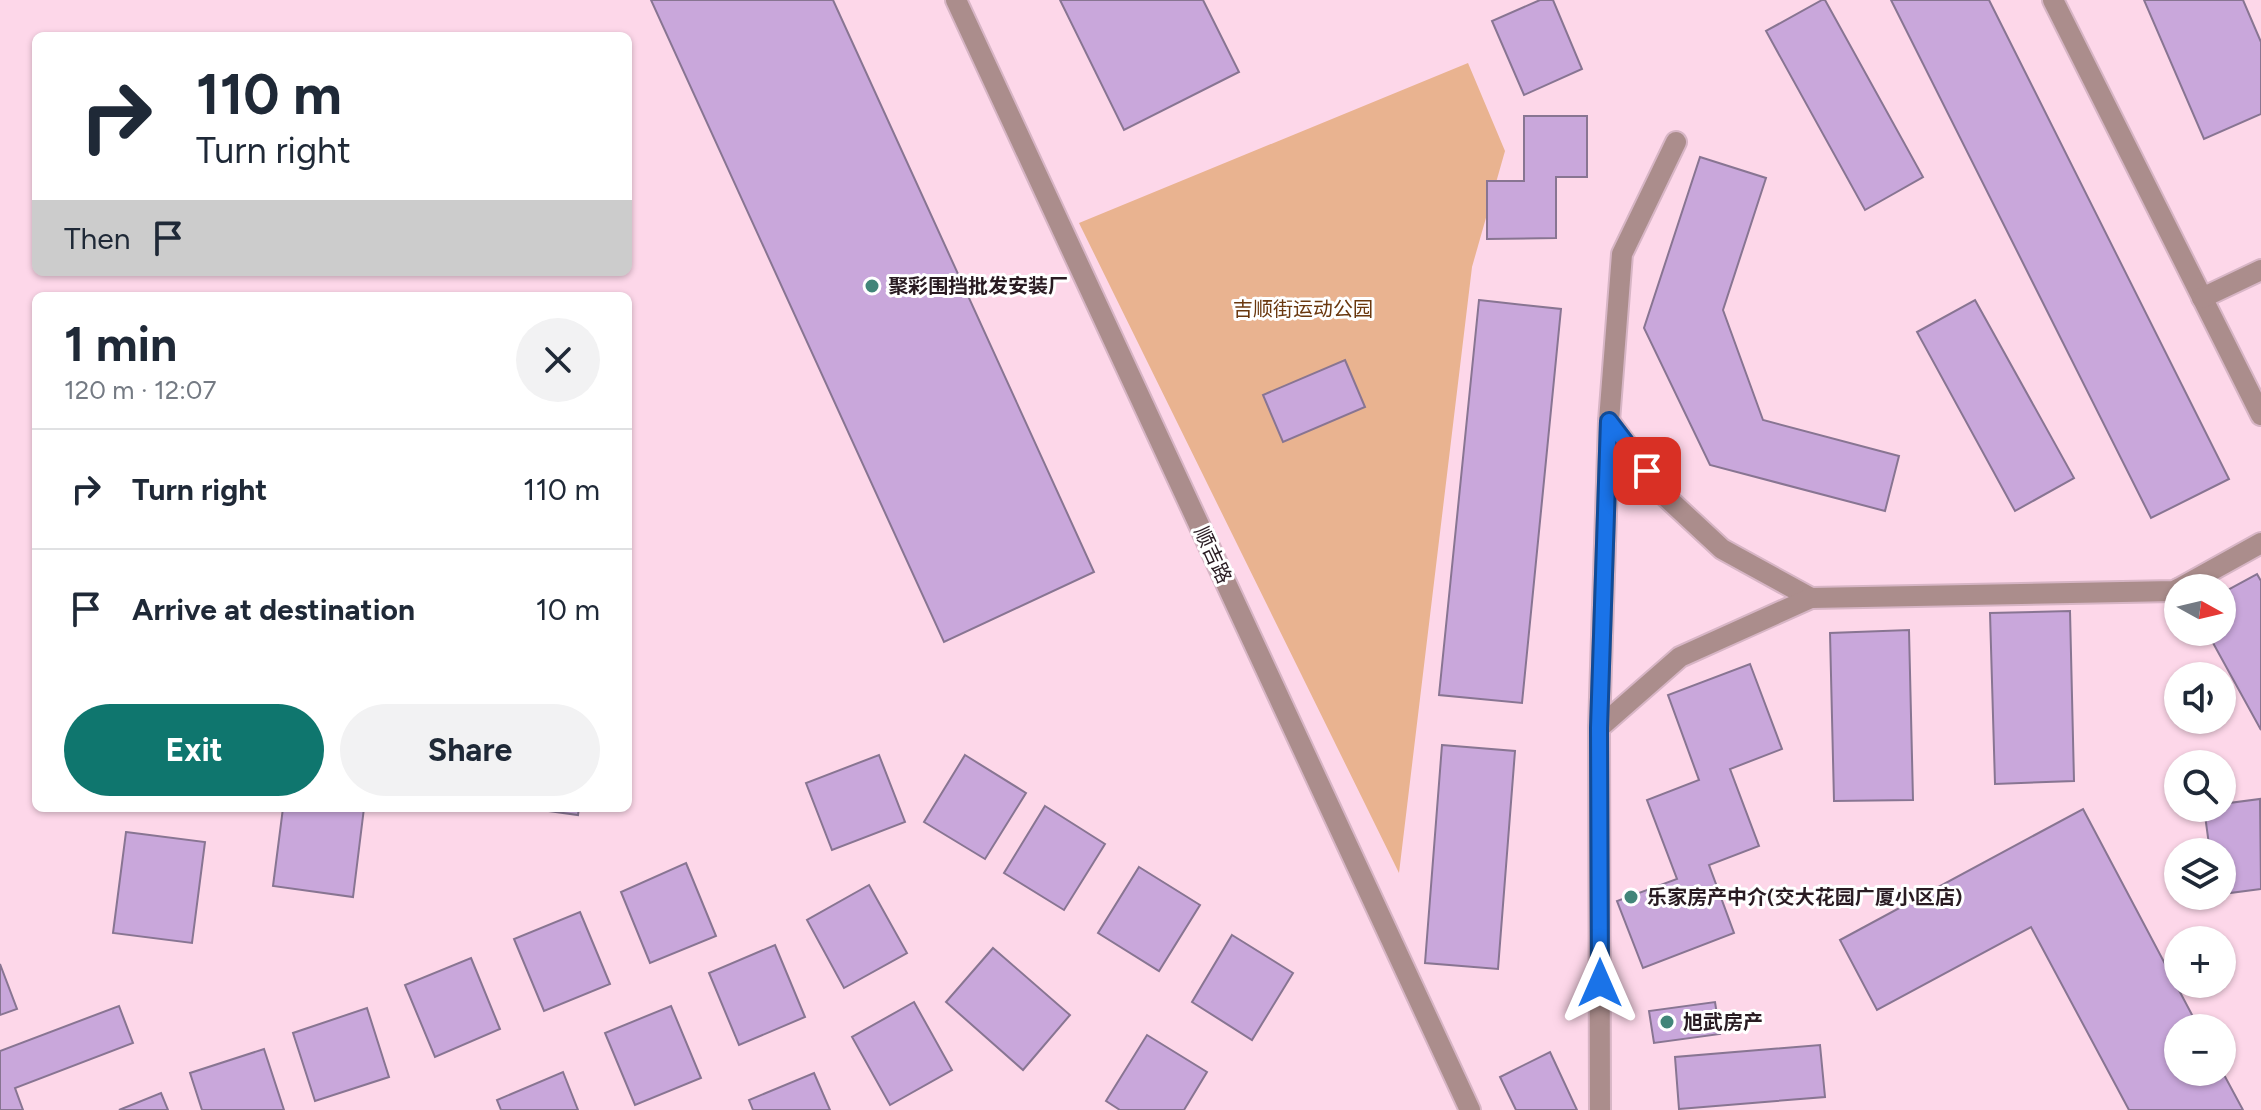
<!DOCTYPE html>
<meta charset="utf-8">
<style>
:root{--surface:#fff;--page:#f2f2f3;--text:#1f2937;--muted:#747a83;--line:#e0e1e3;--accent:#0f766e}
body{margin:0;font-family:Figtree,"Noto Sans SC",sans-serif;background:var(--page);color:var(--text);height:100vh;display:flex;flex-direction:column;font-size:30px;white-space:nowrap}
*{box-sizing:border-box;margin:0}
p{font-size:26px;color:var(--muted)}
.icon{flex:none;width:44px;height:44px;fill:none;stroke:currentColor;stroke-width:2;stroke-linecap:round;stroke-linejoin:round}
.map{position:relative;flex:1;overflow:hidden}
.side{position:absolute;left:32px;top:292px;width:600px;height:520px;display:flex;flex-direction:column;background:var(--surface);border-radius:12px;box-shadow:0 2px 6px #0004}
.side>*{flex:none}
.top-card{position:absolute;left:32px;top:32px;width:600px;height:244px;border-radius:12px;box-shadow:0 2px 6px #0004;background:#fff;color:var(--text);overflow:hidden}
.needle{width:52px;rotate:98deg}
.buttons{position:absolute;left:2164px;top:574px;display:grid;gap:16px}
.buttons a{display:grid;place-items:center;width:72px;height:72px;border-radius:50%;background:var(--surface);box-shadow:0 2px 6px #0004;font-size:40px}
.pin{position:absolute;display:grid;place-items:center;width:68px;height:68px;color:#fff;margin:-34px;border-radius:16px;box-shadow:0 4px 12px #0006}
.me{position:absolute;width:88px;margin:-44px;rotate:0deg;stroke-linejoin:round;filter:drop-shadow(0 0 6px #0008)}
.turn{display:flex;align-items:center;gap:28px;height:168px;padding:0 32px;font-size:36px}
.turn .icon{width:104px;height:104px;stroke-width:2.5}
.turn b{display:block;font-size:56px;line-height:68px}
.then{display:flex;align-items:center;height:76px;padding:0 32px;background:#0003;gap:16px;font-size:30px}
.round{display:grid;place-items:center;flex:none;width:84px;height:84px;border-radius:42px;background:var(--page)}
.head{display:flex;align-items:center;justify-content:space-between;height:136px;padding:0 32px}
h1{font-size:48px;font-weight:700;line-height:60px}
.primary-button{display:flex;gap:16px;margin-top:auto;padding:16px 32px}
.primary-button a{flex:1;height:92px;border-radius:48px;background:var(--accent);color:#fff;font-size:32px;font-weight:700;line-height:92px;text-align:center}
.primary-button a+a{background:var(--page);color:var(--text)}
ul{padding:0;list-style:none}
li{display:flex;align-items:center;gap:24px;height:120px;padding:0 32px;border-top:2px solid var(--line)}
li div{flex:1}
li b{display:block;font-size:30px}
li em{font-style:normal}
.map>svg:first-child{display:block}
.green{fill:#e9b390}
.building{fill:#c9a7db;stroke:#887592;stroke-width:2}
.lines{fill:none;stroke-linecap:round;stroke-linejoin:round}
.minor-casing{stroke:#d7b5c5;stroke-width:24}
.minor{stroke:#ab8d8c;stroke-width:20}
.route-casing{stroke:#114b97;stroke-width:20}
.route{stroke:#1a73e8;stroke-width:14}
.poi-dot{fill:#428579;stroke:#fff;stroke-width:3}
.labels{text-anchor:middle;stroke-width:6;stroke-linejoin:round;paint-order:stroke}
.poi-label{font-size:20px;font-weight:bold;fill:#291b22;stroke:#fff;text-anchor:start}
.park-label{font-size:20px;fill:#6a380f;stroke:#fff}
.street-label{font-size:20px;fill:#291b22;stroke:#fff}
</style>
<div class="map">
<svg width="2261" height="1110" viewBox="0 0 2261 1110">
<rect width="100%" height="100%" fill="#fdd7e9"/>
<path class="green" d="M1468,63L1505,151L1472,267L1399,873L1079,223Z"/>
<g class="building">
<path d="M651,0H833L1094,572L944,642Z"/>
<path d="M1060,0H1203L1239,72L1124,130Z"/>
<path d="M1540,0H1553L1582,69L1524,95L1492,21Z"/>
<path d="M1822,0H1825L1923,177L1865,210L1766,31Z"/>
<path d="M1891,0H1989L2229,479L2151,518Z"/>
<path d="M2144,0H2243L2261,42V114L2204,139Z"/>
<path d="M1524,116H1587V177H1556V238L1487,239V181H1524Z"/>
<path d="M1700,157L1766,178L1723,310L1763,420L1899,456L1885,511L1710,465L1644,328Z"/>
<path d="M1479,300L1561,309L1522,703L1439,695Z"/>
<path d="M1975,300L2074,478L2015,511L1917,332Z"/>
<path d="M1345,360L1365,407L1283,442L1263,395Z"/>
<path d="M2257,574L2261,581V730L2207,632H2222V593Z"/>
<path d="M2070,611L2074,781L1995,784L1990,613Z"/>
<path d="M1909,630L1913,800L1834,801L1830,633Z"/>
<path d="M1750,664L1782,749L1730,769L1759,846L1709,865L1734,933L1643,968L1617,901L1677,879L1647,800L1699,780L1668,695Z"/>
<path d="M1442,745L1515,751L1498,969L1425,963Z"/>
<path d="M879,755L905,822L832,850L806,783Z"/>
<path d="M965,755L1026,793L985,859L924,822Z"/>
<path d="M2260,799L2261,889L2222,894V852H2210L2204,808H2222V804Z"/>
<path d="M1045,806L1105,844L1064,910L1004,873Z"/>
<path d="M283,808H364L353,897L273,886Z"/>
<path d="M527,808H579L578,815Z"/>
<path d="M2083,809L2199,1028H2178V1072L2222,1071L2243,1110H2129L2031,927L1877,1010L1840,940Z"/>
<path d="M126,832L205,842L192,943L113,933Z"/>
<path d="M686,863L716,936L650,963L621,892Z"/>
<path d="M1139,867L1200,905L1159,971L1098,933Z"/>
<path d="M869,885L907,953L844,988L807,920Z"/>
<path d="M580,912L610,984L544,1011L514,939Z"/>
<path d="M1232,935L1293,973L1252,1040L1192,1002Z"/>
<path d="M775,945L805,1017L739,1045L709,973Z"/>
<path d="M993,948L1070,1015L1023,1070L946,1002Z"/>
<path d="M471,958L500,1029L435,1057L405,985Z"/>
<path d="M0,964L17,1009L0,1015Z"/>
<path d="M914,1002L952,1070L890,1105L852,1037Z"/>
<path d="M1715,1002L1720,1034L1654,1043L1649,1011Z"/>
<path d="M119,1006L133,1043L15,1088L23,1110H0V1051Z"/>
<path d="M671,1006L701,1078L635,1105L605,1033Z"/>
<path d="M367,1008L389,1077L315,1101L293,1033Z"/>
<path d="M1147,1035L1207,1072L1184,1110H1120L1106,1101Z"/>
<path d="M1820,1045L1825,1097L1679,1109L1675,1057Z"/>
<path d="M264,1049L284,1110H202L190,1073Z"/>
<path d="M1550,1052L1577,1110H1516L1500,1077Z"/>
<path d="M563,1072L578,1110H501L497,1100Z"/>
<path d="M814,1073L830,1110H753L749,1100Z"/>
<path d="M161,1093L168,1110H119Z"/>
</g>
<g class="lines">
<defs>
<g id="minor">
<path d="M956,0L1470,1110"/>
<path d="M2053,0L2261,415"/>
<path d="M2202,298L2261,270"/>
<path d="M1609,421L1665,496L1722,549L1811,598"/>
<path d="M2180,588L2261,543"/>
<path d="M1599,728L1680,657L1811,598L2174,591L2178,589"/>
<path d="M1600,1110L1599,728L1609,421L1622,254L1676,142"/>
</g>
</defs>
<use href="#minor" class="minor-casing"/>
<use href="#minor" class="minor"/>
</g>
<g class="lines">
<defs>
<path id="route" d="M1600,983L1599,728L1609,421L1647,471"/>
</defs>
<use href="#route" class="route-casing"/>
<use href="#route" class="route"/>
</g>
<g class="poi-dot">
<circle cx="872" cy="286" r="8"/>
<circle cx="1631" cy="897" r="8"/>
<circle cx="1667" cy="1022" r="8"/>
</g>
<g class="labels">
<g class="poi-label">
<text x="888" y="293">聚彩围挡批发安装厂</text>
<text x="1647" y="904">乐家房产中介(交大花园广厦小区店)</text>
<text x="1683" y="1029">旭武房产</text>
</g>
<g class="park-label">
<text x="1303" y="316">吉顺街运动公园</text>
</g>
<g class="street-label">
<text transform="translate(1213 555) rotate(65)" y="7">顺吉路</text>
</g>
</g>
</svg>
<div class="buttons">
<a><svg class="needle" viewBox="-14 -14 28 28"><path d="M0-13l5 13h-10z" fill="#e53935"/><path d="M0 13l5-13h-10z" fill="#747a83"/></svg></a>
<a><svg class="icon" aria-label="sound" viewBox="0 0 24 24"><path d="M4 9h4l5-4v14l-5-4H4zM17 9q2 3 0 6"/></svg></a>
<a><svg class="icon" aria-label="search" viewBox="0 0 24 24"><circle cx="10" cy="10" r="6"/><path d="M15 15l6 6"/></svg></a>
<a><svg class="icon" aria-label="layers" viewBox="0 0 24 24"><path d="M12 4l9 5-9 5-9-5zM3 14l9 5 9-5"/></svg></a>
<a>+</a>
<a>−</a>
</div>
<div class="pin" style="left:1647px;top:471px;background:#d93025"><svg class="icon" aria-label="arrive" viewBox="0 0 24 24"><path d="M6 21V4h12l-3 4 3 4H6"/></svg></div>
<svg class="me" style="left:1600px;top:983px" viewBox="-20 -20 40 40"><path d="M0-17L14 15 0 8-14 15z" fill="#1a73e8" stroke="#fff" stroke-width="4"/></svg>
<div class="top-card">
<div class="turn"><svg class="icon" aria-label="right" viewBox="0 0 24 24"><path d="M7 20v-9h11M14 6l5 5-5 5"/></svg><div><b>110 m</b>Turn right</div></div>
<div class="then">Then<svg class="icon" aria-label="arrive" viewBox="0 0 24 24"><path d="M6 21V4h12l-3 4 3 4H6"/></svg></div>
</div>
<section class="side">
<div class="head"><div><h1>1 min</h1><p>120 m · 12:07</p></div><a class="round"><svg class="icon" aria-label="close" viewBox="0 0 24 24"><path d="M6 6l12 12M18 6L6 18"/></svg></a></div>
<ul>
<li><svg class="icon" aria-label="right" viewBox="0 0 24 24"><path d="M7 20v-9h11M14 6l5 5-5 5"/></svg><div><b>Turn right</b></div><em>110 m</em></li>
<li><svg class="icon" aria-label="arrive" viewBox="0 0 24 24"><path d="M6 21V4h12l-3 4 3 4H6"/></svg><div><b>Arrive at destination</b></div><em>10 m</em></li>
</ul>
<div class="primary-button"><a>Exit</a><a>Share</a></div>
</section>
</div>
